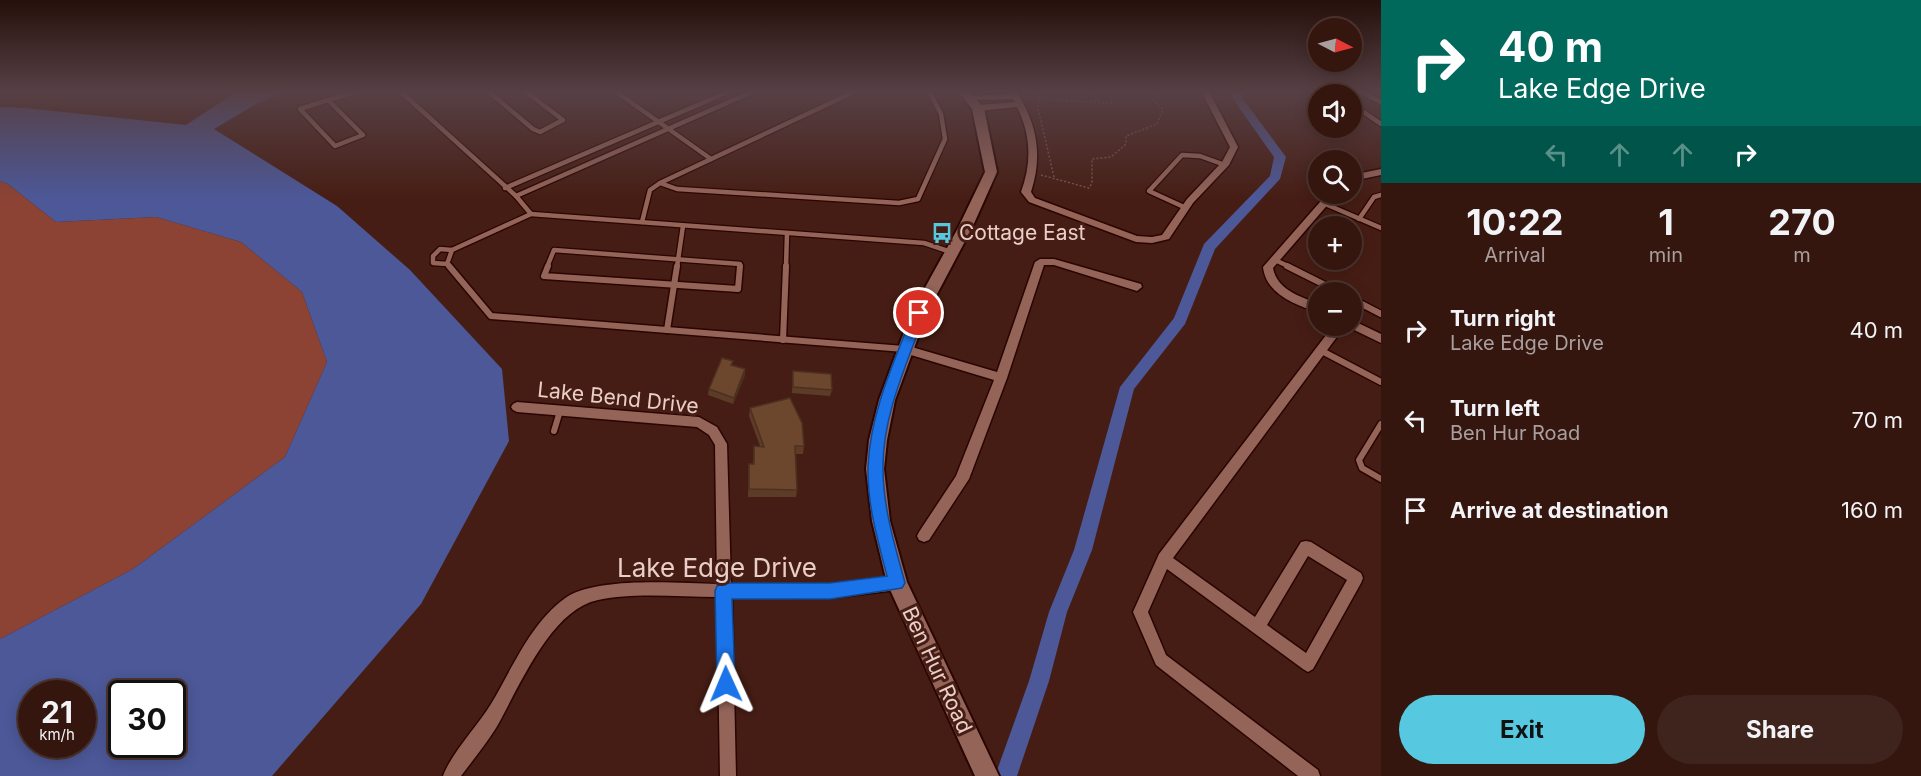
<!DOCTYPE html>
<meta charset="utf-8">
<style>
:root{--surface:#34160f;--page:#3f231d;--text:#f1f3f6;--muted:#a99f9e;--line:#4e352f;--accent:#56c9e1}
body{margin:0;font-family:Inter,sans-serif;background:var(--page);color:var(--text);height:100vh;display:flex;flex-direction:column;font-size:22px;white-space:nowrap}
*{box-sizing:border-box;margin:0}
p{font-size:20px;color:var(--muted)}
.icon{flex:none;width:33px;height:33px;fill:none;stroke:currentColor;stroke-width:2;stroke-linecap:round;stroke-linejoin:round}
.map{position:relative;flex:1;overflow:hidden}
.side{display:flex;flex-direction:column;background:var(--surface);width:540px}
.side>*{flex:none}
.top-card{background:#00695c;color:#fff;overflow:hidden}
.needle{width:39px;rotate:96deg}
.fabs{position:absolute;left:1308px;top:18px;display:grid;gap:12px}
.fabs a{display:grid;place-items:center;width:54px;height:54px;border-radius:50%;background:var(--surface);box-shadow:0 3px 15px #0003,0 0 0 2px var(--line);font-size:30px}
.speed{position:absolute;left:18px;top:680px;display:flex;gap:12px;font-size:30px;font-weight:700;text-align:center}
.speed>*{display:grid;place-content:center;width:78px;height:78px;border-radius:50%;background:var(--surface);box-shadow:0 3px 15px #0003,0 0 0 2px var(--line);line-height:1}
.speed small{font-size:15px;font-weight:400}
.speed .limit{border:3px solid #111;border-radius:9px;background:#fff;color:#111}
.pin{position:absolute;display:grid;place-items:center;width:51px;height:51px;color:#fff;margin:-26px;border:3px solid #fff;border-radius:50%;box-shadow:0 2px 6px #0007}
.me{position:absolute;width:66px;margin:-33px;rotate:359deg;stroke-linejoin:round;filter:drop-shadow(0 0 4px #0008)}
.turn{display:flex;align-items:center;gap:21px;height:126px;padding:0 18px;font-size:27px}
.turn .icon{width:78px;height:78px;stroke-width:2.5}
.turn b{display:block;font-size:42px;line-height:51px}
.lanes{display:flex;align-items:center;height:57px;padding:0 18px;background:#0003;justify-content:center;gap:30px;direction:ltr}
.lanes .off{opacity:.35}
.eta{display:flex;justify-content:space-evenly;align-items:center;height:102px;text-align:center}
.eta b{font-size:36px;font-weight:700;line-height:42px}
.primary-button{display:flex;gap:12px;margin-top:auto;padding:12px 18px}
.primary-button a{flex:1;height:69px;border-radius:36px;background:var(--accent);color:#111;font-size:24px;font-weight:700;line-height:69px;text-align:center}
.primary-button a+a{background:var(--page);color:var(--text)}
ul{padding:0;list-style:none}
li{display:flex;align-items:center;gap:18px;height:90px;padding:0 18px}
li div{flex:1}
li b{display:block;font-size:22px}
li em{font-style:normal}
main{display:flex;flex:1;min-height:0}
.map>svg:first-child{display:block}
.forest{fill:#8c4333}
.water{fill:#4c5898;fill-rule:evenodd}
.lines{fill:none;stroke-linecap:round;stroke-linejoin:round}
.canal{fill:#4c5898;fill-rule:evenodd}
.lane-far1-casing{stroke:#2a0501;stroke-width:7}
.lane-casing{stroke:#2a0501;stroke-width:9}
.street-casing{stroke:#2a0501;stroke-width:3}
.secondary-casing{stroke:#2a0501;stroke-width:4}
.path{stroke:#77534a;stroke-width:1.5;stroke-dasharray:2 2;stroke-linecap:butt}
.lane-far1{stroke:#946459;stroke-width:4.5}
.lane{stroke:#946459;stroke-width:6}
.street{fill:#946459;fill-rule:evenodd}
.secondary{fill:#946459;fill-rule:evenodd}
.wall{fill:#5d3c27}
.shaded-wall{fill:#4c3120}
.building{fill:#6c462d;stroke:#4c3120;stroke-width:1.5}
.route{fill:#1a73e8;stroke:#114b97;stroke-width:1.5}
.labels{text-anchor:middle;stroke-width:6;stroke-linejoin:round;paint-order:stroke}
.poi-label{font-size:21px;fill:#eacfc8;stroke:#461d14;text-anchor:start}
.street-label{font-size:21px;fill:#eacfc8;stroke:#461d14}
.near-street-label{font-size:26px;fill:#eacfc8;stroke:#461d14}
</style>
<main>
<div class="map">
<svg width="1381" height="776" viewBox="0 0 1381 776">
<rect width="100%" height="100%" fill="#461d14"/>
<path class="forest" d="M0,181L8,184L56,222L156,217L241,242L302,292L327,362L285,457L133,569L0,639Z"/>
<path class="water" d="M238,91H287L256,104L214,129L337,206L410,270L502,369L509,441L421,604L272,776H0V639L133,569L285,457L327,362L302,292L241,242L156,217L56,222L8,184L0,181V107L25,108L186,125ZM32,693H82V744H32ZM122,693H172V744H122Z"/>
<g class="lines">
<path class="canal" d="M1232,91H1242L1243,99L1286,157L1280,179L1215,249L1185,324L1134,389L1092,550L1067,612L1049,681L1017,776H995L1029,681L1049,612L1074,550L1120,387L1174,318L1204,244L1270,176L1274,157L1233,99Z"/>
<defs>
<g id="lane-far1">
<path d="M400,91L516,196L531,214L452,250L447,264L450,267"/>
<path d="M488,91L533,129L540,132L563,120L525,91"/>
<path d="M615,91L711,159"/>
<path d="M856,91L660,183L677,189L899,203L918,199L945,139L941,114L929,91"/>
<path d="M1333,91L1338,94"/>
<path d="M1359,91L1381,102"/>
<path d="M328,100L363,135L335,146L300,109Z"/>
<path d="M328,100L357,91"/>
<path d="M1352,104L1381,124"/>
<path d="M505,188L730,91"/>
<path d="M516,196L754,91"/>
<path d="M1323,203L1381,228"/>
<path d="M1186,208L1149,191L1182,155L1200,156L1225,165"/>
<path d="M531,214L924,243L951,252"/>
<path d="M1359,219L1374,197L1381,195"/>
<path d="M642,222L650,190L660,183"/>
<path d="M1275,260L1290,267"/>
<path d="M447,264L433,263V256L440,249L452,250"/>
<path d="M547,267L554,250L740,264V267"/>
<path d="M677,267L683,226"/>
<path d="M786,267L787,233"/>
</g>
<g id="lane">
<path d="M449,266L491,316L904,349"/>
<path d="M548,266L544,276L738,289L740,266"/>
<path d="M1287,266L1339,292"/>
<path d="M1352,299L1381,314"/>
<path d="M667,330L677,266"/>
<path d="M783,340L786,266"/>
<path d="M1320,350L1381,382"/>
<path d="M1381,424L1359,460L1362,468L1381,479"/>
<path d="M554,431L560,411"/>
</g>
<g id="street">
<path d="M1008,91H1016C1037,123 1043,155 1031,192L1035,198L1137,236L1152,237L1162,235L1187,199L1222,162L1230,147L1201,91H1209L1238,147L1229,165L1193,203L1169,239L1152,243L1136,242L1029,202L1021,192C1032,162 1031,135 1017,107L978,111L974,108L978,105L1015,102L1013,99L969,100L965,98L969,96L1010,94Z"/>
<path d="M1381,169V175L1352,181V175Z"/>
<path d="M1327,194H1337L1273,268C1277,290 1300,296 1318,304V312C1295,305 1266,294 1263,267Z"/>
<path d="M1040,259H1054L1141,284L1142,287L1137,291L1054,265H1044L1007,378L969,479L929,540L924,542L919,540L917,536L919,532L956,476L994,380L901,352L899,349L905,345L997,372L1035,262Z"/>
<path d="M1352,320L1381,334V343L1348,327L1347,326H1352Z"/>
<path d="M1333,326H1345L1173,558L1255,617L1301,542L1306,541L1311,542L1361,573L1363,578L1361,583L1313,669L1308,672L1303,669L1167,569L1148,612L1166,655L1318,770L1320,776H1298L1156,665L1133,612L1159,554ZM1308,556L1347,580L1306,653L1267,625Z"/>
<path d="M517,402L699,417L717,427L727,444L731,584H830L897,576L902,578L904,583L902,588L897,590L830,598L732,597L736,776H720L717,597C679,597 635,592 598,600C550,610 519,688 496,728C486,744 473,760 461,776H443C452,752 477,727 491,704C512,669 530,624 564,599C594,576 678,583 717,584L715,445L709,435L697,427L517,412L513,410L511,407L513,404Z"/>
</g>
<path id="secondary" d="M958,91H969L984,108L997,172L972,228L927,313L895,400L887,440L884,469L890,521L907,582L999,776H975L887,583L872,521L866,469L869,440L879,400L911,313L958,228L985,172L972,109Z"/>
</defs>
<use href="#lane-far1" class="lane-far1-casing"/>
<use href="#lane" class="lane-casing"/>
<use href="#street" class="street-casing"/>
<use href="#secondary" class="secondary-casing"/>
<g class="path">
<path d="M1032,91L1040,98"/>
<path d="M1094,91L1099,103L1112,104L1109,91"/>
<path d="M1041,175L1089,188L1092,183V159L1111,157L1126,144V136L1157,124L1163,109L1154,101L1153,91"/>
<path d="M1054,177L1037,104L1040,98L1099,103"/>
</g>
<use href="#lane-far1" class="lane-far1"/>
<use href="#lane" class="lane"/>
<use href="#street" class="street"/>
<use href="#secondary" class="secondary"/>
</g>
<g class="wall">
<path d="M733,366L745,369V375L733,404L708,395L709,389Z"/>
<path d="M793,371L832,390L830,396L792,393Z"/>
<path d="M750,408L804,446L803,454H796L797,490L796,497H748L749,464H753L754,446H760L749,416Z"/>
</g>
<path class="shaded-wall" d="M745,369V375L733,404L734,398Z"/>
<g class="building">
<path d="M722,358L733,361L731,365L745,369L734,398L709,389Z"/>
<path d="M793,371L831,374L832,390L793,387Z"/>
<path d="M790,398L802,423L804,446H795L797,490L749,489V464H754V446L764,447L750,408Z"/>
</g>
<linearGradient id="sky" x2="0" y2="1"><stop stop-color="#26100b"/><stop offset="0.46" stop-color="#574045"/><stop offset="1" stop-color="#574045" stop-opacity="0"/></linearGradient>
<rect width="1381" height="199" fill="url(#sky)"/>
<path class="route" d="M919,308L925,313C908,362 882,415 883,469C883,508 895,546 905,583L902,588L830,599H732L735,684L732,690L726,693L719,690L717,684L715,591L717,586L723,583H830L887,576C878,541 867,504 868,467C870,413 894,362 913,313Z"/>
<defs>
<symbol id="bus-bare" viewBox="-9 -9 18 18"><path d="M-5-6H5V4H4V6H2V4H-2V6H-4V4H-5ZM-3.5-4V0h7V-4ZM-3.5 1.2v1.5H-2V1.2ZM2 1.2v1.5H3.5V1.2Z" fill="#56c9e1" stroke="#461d14" stroke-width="2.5" paint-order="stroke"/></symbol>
</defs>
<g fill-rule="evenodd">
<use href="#bus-bare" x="927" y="218" width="30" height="30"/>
</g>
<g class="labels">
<g class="poi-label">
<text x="959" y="240">Cottage East</text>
</g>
<g class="street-label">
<text transform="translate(618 398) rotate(6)" y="7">Lake Bend Drive</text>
<text transform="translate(937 670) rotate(65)" y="7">Ben Hur Road</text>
</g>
<g class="near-street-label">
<text x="717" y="577">Lake Edge Drive</text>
</g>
</g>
</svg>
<div class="fabs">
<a><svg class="needle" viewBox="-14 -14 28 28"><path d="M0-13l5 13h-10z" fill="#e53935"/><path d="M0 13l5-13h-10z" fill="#a99f9e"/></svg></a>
<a><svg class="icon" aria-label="sound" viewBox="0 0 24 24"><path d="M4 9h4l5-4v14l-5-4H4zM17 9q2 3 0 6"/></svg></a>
<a><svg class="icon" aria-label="search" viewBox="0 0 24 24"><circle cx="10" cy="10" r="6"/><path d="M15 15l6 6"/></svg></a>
<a>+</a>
<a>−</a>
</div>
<div class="speed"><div>21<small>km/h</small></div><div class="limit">30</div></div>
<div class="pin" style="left:919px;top:313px;background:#d93025"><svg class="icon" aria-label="arrive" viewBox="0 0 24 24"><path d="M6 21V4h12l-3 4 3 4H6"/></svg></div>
<svg class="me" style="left:726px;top:684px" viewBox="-20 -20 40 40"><path d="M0-17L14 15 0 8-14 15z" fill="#1a73e8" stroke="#fff" stroke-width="4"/></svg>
</div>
<section class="side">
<div class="top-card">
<div class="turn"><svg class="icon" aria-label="right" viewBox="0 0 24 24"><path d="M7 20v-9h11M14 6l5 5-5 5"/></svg><div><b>40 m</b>Lake Edge Drive</div></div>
<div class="lanes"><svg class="icon off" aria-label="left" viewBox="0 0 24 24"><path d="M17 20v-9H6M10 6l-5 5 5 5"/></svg><svg class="icon off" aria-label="ahead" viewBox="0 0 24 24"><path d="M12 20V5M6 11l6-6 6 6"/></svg><svg class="icon off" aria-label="ahead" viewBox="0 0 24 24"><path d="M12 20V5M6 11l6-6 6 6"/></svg><svg class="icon" aria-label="right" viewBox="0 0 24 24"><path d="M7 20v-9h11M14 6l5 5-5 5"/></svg></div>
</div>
<div class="eta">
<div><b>10:22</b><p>Arrival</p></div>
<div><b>1</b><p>min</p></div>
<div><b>270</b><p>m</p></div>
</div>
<ul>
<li><svg class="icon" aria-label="right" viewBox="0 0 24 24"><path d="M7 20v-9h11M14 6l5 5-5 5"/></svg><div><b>Turn right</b><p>Lake Edge Drive</p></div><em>40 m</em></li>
<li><svg class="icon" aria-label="left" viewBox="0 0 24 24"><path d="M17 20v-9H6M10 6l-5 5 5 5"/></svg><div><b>Turn left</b><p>Ben Hur Road</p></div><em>70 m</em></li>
<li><svg class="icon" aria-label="arrive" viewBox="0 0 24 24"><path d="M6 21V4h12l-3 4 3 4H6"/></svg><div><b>Arrive at destination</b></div><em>160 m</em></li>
</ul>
<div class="primary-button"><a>Exit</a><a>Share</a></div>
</section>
</main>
